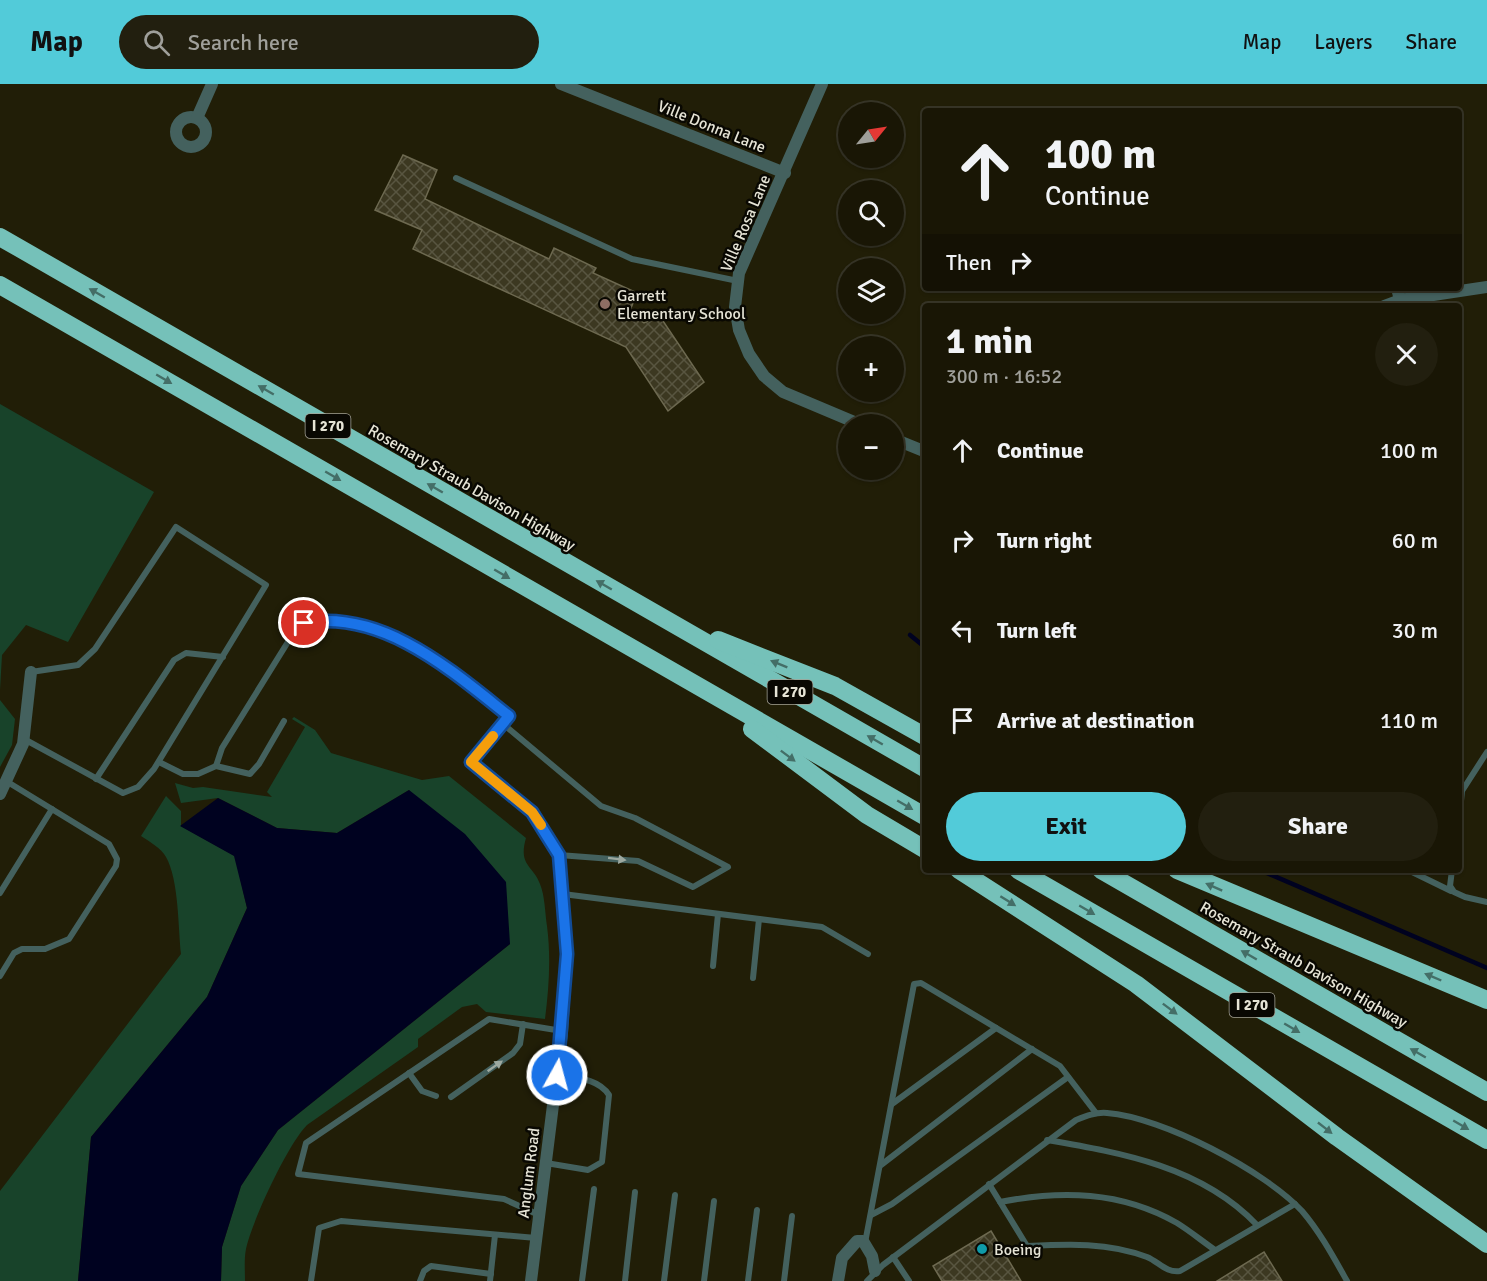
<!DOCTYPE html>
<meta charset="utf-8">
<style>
:root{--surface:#191605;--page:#221f0f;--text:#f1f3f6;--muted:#9f9f9a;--line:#373527;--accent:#52cbd9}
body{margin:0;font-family:Signika,sans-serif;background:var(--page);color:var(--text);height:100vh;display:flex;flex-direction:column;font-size:22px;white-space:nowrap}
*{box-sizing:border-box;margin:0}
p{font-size:20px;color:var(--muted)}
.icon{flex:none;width:33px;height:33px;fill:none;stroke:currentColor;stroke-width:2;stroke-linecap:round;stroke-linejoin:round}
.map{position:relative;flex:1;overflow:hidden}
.sheet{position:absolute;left:922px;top:219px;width:540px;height:570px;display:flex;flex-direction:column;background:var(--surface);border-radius:6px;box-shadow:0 2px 4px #0004,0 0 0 2px var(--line)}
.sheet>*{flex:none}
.hud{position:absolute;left:922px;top:24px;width:540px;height:183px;border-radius:6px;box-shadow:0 2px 4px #0004,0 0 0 2px var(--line);background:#191605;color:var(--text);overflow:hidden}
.needle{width:39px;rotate:60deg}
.fabs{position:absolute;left:838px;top:18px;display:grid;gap:12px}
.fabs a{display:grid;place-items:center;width:66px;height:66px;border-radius:50%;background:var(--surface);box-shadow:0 2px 4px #0004,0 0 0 2px var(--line);font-size:30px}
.pin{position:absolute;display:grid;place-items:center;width:51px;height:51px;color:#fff;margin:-26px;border:3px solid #fff;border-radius:50%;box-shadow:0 2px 6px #0007}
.me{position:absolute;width:66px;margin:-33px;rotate:7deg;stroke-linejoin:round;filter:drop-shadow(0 0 4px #0008)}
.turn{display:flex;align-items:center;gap:21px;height:126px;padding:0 24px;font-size:27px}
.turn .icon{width:78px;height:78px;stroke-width:2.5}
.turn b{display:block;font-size:42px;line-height:51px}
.then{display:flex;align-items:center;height:57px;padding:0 24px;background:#0003;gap:12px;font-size:22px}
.round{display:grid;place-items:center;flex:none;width:63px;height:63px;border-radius:32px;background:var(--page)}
.summary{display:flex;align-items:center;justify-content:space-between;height:102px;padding:0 24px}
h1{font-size:36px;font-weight:700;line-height:45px}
.action{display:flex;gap:12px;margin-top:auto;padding:12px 24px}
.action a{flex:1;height:69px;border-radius:36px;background:var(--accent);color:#111;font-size:24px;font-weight:700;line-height:69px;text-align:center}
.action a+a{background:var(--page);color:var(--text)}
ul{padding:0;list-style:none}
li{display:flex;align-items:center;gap:18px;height:90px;padding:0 24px}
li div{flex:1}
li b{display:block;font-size:22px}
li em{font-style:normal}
header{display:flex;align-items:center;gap:36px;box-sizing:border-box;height:84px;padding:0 30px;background:var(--accent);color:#111}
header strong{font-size:28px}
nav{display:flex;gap:33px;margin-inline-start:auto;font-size:21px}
.search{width:420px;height:54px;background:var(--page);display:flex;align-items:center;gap:15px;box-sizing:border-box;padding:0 21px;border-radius:33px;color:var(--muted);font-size:22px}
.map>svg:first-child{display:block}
.grass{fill:#18432a}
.water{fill:#000220}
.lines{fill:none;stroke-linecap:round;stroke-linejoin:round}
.stream{stroke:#000220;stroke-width:4.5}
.building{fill:url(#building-cross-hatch);stroke:#6d6950;stroke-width:1.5}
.service{stroke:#44615e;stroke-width:6}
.minor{stroke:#44615e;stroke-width:12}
.motorway{stroke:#75c1b9;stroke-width:18}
.oneway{fill:#446e67}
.oneway2{fill:#9da9a0}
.route-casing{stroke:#114b97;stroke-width:15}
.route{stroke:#1a73e8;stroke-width:10}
.slow{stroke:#f59e0b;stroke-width:10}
.education-dot{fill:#8d6e63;stroke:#090802;stroke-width:2}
.culture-dot{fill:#0f9aa8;stroke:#090802;stroke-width:2}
.labels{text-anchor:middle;stroke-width:5;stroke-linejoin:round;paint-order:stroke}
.shield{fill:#090802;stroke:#a4a296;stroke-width:1.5}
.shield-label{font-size:15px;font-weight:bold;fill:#e6e4d6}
.street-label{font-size:16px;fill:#e6e4d6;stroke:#090802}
.poi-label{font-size:16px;fill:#e6e4d6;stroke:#090802;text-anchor:start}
</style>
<header>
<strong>Map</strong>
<div class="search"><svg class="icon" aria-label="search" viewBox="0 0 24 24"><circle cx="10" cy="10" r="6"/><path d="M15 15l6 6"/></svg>Search here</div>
<nav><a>Map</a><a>Layers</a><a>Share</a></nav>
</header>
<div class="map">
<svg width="1487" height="1197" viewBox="0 0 1487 1197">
<defs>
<pattern id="building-cross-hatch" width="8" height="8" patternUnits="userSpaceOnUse" patternTransform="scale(1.5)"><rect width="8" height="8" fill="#3c3821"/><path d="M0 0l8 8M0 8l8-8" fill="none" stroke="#585540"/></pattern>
</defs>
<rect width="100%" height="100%" fill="#211e07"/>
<g class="grass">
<path d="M0,320L154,408L68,558L26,541L2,571L0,606Z"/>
<path d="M0,616L15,635L12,661L0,683Z"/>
<path d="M294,633L315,646L331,669L422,696L449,692L526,754C518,782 533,781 540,800C545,812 545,829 547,842C551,873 549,904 545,935L486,928L477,920L462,923L418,955V963L307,1041C288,1060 252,1137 246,1165C244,1175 245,1187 245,1197H221L222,1163L241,1102L278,1046L510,860L409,706L337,749L277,744L218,714L181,719L175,699L193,704L203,703L272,713L267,708L305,643L292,635Z"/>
<path d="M166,712L181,727V742L235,772L247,824L207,913L91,1053L78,1197H0V1107L181,870C178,843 179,796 166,773C161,764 150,758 141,752Z"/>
</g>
<path class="water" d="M409,706L465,750L506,798L510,860L278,1046L241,1102L222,1163L221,1197H78L91,1053L207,913L247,824L234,772L180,742L218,714L277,744L337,749Z"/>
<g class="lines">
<g class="stream">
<path d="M910,551L926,564"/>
<path d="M1260,786L1487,884"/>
</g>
</g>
<g class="building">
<path d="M403,71L437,86L425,115L549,175L554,164L596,184L593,189L637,209L629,229L644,239L659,231L704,298L668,327L626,263L413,165L422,146L375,126Z"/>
<path d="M991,1147L1021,1197H942L933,1182Z"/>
<path d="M1264,1168L1282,1197H1217Z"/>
</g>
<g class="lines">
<g class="service">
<path d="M456,94L632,175L738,197"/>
<path d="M24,655L123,709L138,703L154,685L266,501L176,443L95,565L78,581L31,588"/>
<path d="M159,678L183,690H198L216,682L250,690L259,680L284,637"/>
<path d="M216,682L222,664L296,545C309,534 323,537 339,539C409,549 456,589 509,632L471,678L532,727L559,771L638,777L693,803L728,783L635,734L601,722L503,640"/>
<path d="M96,695L174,576L186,569L223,573"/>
<path d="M1460,727L1462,707L1487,668"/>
<path d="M1408,786L1451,807"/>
<path d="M1452,786L1450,802L1454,808L1465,813L1487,818"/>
<path d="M0,809L52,725"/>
<path d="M563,810L822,843L868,870"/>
<path d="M713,882L718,830"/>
<path d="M0,892L14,869L22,865H45L69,855L116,782L117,775L109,760L6,697"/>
<path d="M753,894L759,835"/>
<path d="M409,989L422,1007L436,1012"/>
<path d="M451,1013L513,969L520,960L523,940"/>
<path d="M892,1020L996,944"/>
<path d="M1047,1056C1123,1069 1202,1083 1257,1141"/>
<path d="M546,1079L588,1086L602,1078L609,1011C598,994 575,994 557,991"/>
<path d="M881,1081L1032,965"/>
<path d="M989,1100L1027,1162C1068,1160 1108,1158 1147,1173C1159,1178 1166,1189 1180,1187L1295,1120"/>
<path d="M1000,1118C1061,1106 1121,1107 1177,1139C1190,1147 1202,1157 1215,1166"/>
<path d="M539,1131L504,1115L298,1090L306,1059L489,935L562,947"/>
<path d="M871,1131L892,1120L1068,993"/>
<path d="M865,1159L914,900L921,899L1060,982L1096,1029"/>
<path d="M893,1173L909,1197"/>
<path d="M311,1197L319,1144L341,1137L536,1154"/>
<path d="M420,1197L424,1187L431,1182L491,1190"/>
<path d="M490,1197L495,1151"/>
<path d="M582,1197L594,1105"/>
<path d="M625,1197L635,1108"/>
<path d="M664,1197L675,1111"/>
<path d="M704,1197L714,1117"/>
<path d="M748,1197L757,1126"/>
<path d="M784,1197L792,1132"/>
<path d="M867,1197L883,1181L1076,1036C1086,1032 1096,1028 1107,1029C1162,1033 1265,1087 1302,1127C1320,1148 1334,1174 1347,1197"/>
</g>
<g class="minor">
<path d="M561,0L785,89"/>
<path d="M822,0L739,189L735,223L739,246L749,270L764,292L783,308L859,340"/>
<circle cx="191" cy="48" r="15"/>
<path d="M197,34L212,0"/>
<path d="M1397,204L1400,216"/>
<path d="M1384,222L1400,216L1487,203"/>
<path d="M894,355L926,368"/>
<path d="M0,710L23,660L31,588"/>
<path d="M531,1197L562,949L567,870L559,771"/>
<path d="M838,1197L842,1174L857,1157H863L872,1172L875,1187"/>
</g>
<g class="motorway">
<path d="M0,153L926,685"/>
<path d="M0,201L926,733"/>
<path d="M718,556L835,602L926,653"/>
<path d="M752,645L867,731L926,766"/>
<path d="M959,786L1136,900L1337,1053L1487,1160"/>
<path d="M1018,786L1487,1056"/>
<path d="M1101,786L1487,1008"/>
<path d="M1177,786L1487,916"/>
</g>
</g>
<defs><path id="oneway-solid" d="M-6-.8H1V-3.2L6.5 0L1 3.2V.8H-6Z" transform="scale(1.5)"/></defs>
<g class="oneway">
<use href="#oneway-solid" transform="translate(97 209) rotate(-150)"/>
<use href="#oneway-solid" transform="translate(164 295) rotate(30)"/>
<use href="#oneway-solid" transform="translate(266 306) rotate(-150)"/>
<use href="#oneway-solid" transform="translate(333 392) rotate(30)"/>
<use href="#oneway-solid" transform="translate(435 404) rotate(-150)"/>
<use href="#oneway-solid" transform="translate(502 490) rotate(30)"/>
<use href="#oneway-solid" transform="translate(604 501) rotate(-150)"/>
<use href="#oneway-solid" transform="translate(779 580) rotate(-158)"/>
<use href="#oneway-solid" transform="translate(875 656) rotate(-150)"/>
<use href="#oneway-solid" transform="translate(788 672) rotate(37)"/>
<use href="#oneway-solid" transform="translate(905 721) rotate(30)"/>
<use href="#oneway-solid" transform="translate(1214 803) rotate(-156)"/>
<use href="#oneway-solid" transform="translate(1008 817) rotate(32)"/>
<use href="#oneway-solid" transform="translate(1087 826) rotate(30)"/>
<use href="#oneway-solid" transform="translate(1249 871) rotate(-150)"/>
<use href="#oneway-solid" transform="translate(1433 893) rotate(-157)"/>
<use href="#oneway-solid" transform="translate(1170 925) rotate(37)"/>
<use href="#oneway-solid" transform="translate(1292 944) rotate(30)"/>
<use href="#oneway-solid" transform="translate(1418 969) rotate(-150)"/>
<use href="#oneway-solid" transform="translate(1461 1041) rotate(30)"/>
<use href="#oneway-solid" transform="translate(1325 1044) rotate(38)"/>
</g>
<g class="oneway2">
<use href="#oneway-solid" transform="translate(617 775) rotate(7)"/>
<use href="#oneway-solid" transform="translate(495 982) rotate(-35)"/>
</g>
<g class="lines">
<defs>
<path id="route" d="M304,539C383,525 452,587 509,632L471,678L532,728L559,771L567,870L557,991"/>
</defs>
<use href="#route" class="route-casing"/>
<use href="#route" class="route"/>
<path class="slow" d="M493,652L471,678L532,728L541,741"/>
</g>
<circle class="education-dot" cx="605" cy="220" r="6"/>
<circle class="culture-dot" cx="982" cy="1165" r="6"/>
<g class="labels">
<g class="shield">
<rect x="305.5" y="330" width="45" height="24" rx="4.5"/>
<rect x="767.5" y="596" width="45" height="24" rx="4.5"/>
<rect x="1229.5" y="909" width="45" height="24" rx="4.5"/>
</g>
<g class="shield-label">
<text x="328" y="347">I 270</text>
<text x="790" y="613">I 270</text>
<text x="1252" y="926">I 270</text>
</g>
<g class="street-label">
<text transform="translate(712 42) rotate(22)" y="6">Ville Donna Lane</text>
<text transform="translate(745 139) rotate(-67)" y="6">Ville Rosa Lane</text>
<text transform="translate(472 403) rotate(30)" y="6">Rosemary Straub Davison Highway</text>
<text transform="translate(1304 880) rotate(30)" y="6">Rosemary Straub Davison Highway</text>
<text transform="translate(528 1089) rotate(-83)" y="6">Anglum Road</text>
</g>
<g class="poi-label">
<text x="617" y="217">Garrett<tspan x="617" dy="18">Elementary School</tspan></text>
<text x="994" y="1171">Boeing</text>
</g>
</g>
</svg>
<div class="fabs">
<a><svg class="needle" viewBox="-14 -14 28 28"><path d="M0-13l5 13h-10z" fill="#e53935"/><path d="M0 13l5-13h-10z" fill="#9f9f9a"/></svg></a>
<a><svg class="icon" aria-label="search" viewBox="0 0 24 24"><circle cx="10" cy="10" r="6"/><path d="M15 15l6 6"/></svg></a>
<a><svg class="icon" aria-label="layers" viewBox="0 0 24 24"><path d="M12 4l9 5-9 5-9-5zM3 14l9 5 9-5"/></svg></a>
<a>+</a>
<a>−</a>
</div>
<div class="pin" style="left:304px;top:539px;background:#d93025"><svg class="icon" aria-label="arrive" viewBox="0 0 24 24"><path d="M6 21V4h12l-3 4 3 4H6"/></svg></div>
<svg class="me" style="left:557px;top:991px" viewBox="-20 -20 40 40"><circle r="17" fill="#1a73e8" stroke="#fff" stroke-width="3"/><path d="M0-11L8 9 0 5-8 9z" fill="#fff"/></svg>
<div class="hud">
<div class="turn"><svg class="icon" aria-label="ahead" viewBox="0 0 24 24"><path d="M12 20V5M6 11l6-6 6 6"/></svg><div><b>100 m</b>Continue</div></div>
<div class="then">Then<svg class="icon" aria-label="right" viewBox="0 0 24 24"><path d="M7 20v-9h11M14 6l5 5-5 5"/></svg></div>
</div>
<section class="sheet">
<div class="summary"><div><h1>1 min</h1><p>300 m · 16:52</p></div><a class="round"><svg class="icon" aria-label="close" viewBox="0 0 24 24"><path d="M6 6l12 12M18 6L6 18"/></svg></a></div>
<ul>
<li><svg class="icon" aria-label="ahead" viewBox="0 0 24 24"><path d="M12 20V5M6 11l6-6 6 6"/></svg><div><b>Continue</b></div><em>100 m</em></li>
<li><svg class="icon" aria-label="right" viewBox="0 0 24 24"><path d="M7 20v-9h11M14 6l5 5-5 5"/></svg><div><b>Turn right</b></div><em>60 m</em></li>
<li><svg class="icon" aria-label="left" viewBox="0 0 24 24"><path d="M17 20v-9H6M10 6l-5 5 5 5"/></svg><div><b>Turn left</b></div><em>30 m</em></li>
<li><svg class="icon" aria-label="arrive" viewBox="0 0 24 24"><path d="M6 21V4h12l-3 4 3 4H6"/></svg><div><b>Arrive at destination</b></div><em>110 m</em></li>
</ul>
<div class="action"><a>Exit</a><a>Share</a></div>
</section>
</div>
